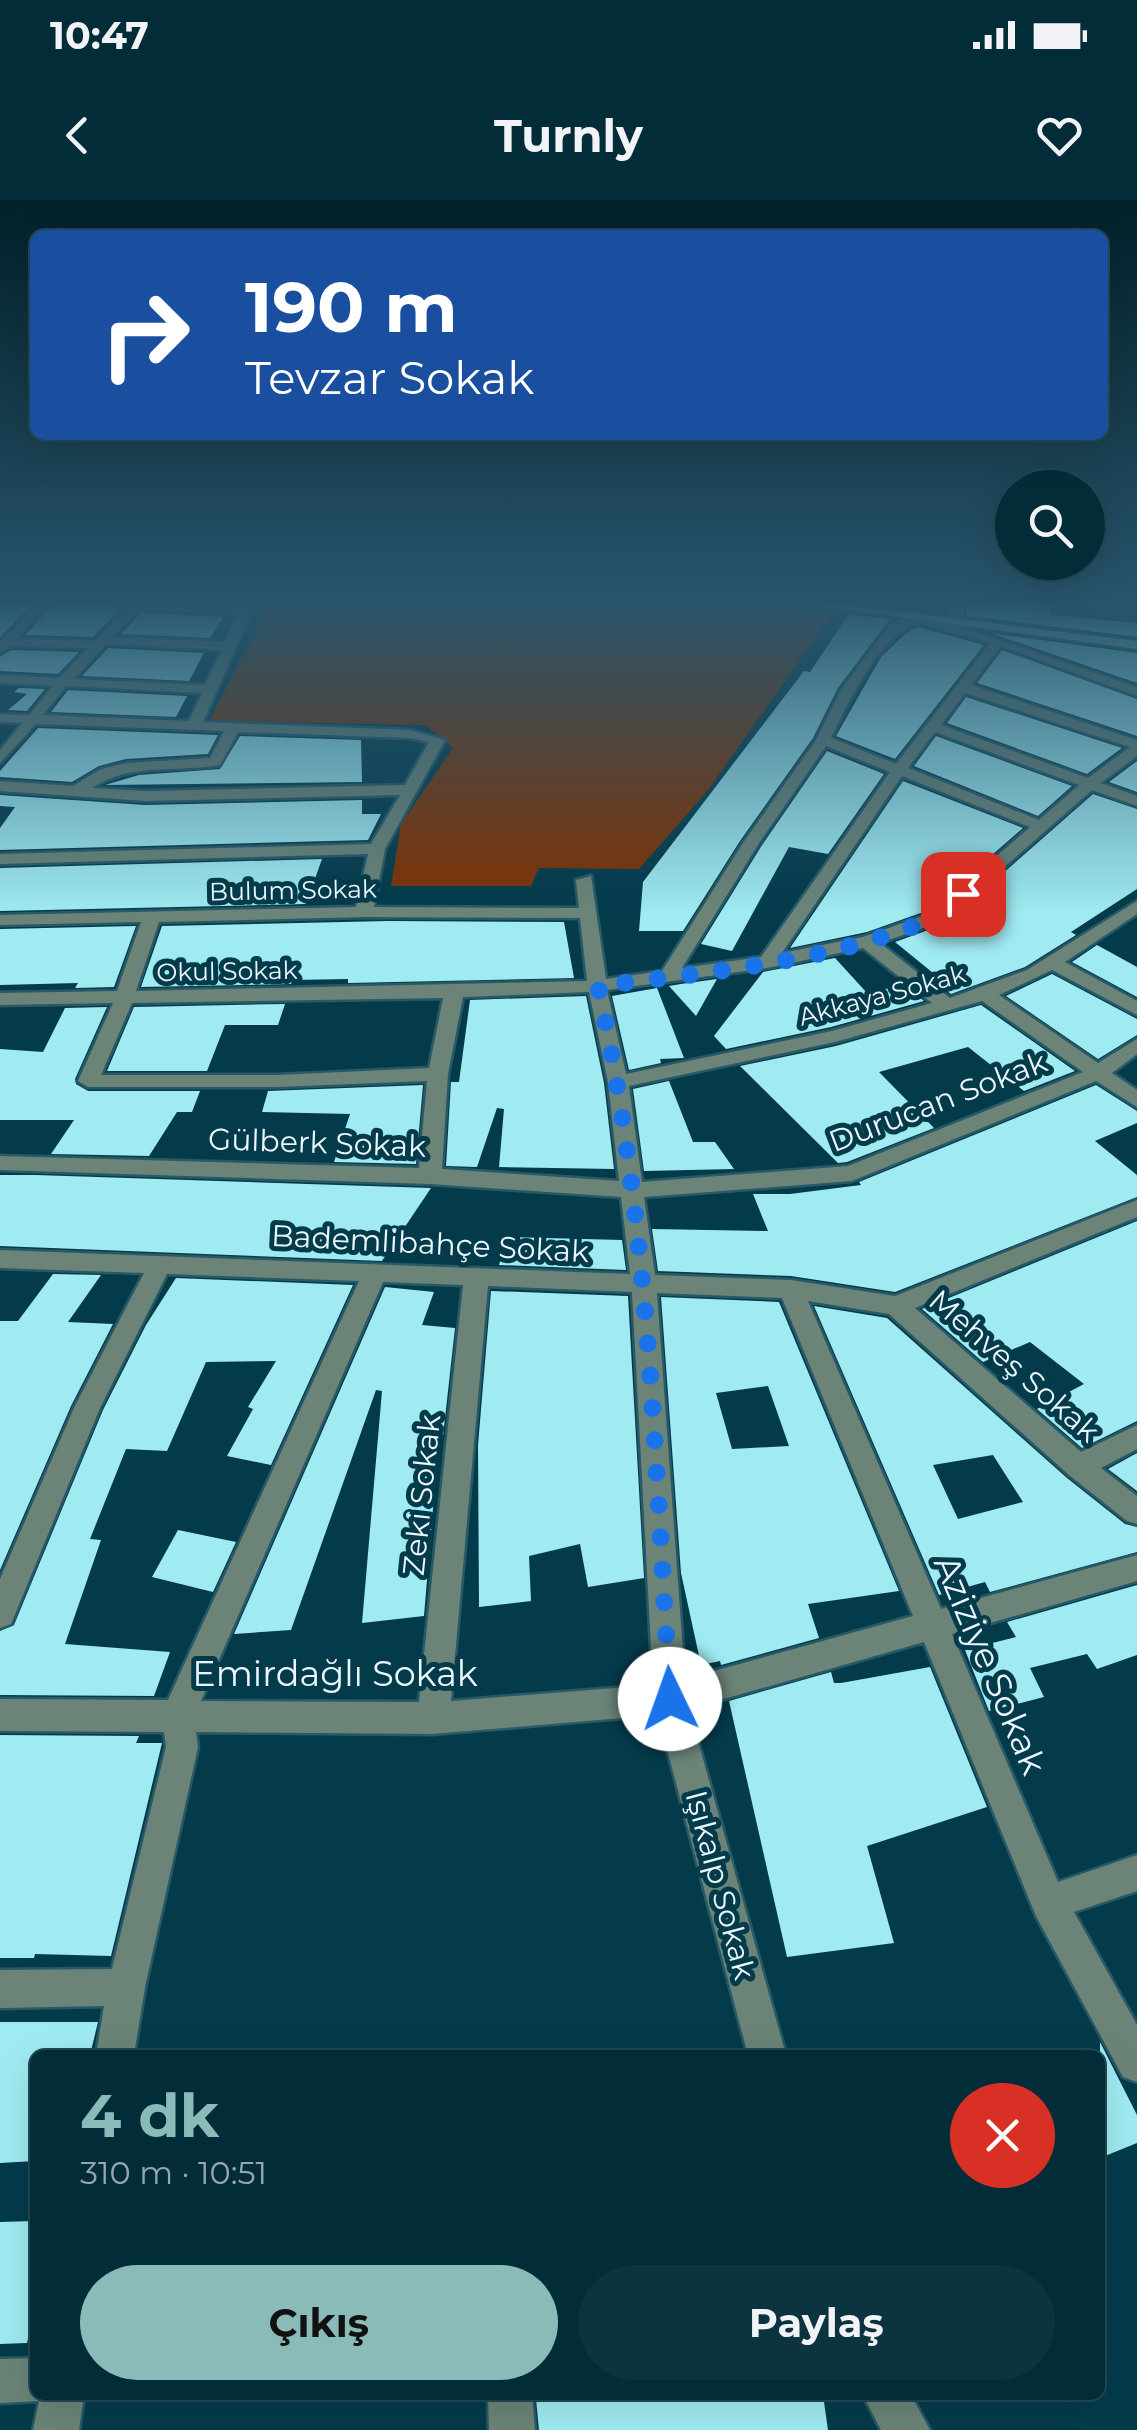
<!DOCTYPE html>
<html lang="tr">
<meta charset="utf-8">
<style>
:root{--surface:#022c38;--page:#0c3440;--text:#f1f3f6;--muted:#96a7ae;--line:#234853;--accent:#8bbbb9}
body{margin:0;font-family:Montserrat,sans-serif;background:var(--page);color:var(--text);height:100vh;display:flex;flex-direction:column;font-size:38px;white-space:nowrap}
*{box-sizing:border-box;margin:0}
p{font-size:32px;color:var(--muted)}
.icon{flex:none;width:55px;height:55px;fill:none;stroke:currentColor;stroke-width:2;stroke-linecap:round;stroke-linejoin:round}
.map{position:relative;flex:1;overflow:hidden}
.drawer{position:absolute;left:30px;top:1850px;width:1075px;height:350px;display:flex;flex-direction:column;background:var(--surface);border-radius:15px;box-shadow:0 10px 40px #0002,0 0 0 2px var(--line)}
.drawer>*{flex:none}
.hud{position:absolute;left:30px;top:30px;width:1078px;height:210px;border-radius:15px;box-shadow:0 10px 40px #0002,0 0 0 2px var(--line);background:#1a4fa0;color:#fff;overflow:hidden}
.fabs{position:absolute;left:995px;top:270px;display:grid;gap:20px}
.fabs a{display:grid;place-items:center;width:110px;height:110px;border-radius:50%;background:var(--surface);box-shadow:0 10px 40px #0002,0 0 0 2px var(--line);font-size:50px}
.pin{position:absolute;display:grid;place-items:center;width:85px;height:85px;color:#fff;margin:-42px;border-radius:20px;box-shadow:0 5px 15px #0006}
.me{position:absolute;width:110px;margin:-55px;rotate:357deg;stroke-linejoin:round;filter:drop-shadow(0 0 8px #0008)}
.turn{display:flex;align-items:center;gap:35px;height:210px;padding:0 50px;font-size:45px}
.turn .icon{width:130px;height:130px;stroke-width:2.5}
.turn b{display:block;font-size:70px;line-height:85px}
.round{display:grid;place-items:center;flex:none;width:105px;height:105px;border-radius:52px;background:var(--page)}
.headline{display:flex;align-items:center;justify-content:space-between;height:170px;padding:0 50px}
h1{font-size:60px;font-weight:700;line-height:75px;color:var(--accent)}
.primary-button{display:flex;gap:20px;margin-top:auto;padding:20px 50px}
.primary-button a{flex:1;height:115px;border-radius:60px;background:var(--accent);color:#111;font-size:40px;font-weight:700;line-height:115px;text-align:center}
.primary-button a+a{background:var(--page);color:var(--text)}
.status{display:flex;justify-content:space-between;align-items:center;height:70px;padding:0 50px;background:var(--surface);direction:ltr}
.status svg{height:28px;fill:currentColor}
header{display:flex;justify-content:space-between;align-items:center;height:130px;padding:0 50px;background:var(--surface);font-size:45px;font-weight:700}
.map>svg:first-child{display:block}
.green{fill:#823101}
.building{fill:#a0ebf2;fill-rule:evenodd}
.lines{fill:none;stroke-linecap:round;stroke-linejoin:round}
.minor-casing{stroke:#285967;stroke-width:5}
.major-casing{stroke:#285967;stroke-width:5}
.minor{fill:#6c8478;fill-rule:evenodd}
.major{fill:#a1d4bb;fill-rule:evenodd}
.route{stroke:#1a73e8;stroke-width:18;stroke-dasharray:0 32.4}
.labels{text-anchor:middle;stroke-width:10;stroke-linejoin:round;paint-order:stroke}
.far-street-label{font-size:25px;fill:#ebf7fc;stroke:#033b4b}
.street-label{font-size:30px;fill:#ebf7fc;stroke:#033b4b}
.near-street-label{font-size:35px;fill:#ebf7fc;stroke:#033b4b}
</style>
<div class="status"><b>10:47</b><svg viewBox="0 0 49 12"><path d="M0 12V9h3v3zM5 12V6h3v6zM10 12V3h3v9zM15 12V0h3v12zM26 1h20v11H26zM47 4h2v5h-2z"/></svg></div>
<header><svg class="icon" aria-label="back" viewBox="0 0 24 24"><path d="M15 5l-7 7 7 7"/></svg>Turnly<svg class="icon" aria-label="heart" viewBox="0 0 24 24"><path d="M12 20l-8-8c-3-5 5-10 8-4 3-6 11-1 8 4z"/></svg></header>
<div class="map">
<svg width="1137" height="2230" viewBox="0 0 1137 2230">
<rect width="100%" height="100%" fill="#033b4b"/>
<path class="green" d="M270,404H778L832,414L709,589L639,669L539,668L531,686H391L401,624L453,548L425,525L209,521Z"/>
<g class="building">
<path d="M0,404H33L0,437Z"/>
<path d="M54,404H111L120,410L93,437L25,435Z"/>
<path d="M966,404H1051V415L1137,423V437L967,416Z"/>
<path d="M141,413L223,417L210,438L121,434Z"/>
<path d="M849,414L890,419L838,488L813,538L740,641L683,731H639L643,682L804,471L810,472Z"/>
<path d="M918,427L984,445L895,559L836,536L881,457L906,433Z"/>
<path d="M990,433L1137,453V483Z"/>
<path d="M108,448L204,453L189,481L82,476Z"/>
<path d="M11,450L79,452L58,474L0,471V457Z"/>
<path d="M1002,450L1137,499V536L977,483Z"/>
<path d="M19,488L45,489L27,511L8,510L27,494L14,492Z"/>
<path d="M68,490L187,496L176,517L51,512Z"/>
<path d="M966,497L1122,548L1087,574L947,523Z"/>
<path d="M38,528L167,533L218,535L208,554L126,559L99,566L72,582L0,577V571Z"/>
<path d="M240,536L361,540L362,582L105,585L139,575L220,569Z"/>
<path d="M936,536L1072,586L1038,616L914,566Z"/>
<path d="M827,551L884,574L828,654L789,647L732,751L701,744L762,645Z"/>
<path d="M1137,561V592L1109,582Z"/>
<path d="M903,581L1023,628L929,710L867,732L790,748Z"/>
<path d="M1093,594L1137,609V689L1071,732L1076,735L1025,767L951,794L932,779L938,777L895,742L945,724Z"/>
<path d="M0,595L145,605L362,600V614H381L368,640L0,650V628L15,607L0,606Z"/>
<path d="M322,659L306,704L0,711V668Z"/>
<path d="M388,721L564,722L574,778L348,783V779L292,780L291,784L141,787L162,726Z"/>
<path d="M136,726L114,787L75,788L78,783L0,785V729Z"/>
<path d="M1097,745L1137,767V797L1072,762Z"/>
<path d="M835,758L867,793L904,785L924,801L831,827L726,849L714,836L763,772Z"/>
<path d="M1052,774L1137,819V835L1098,859L1006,796Z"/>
<path d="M717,779L696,816L669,786L681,784Z"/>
<path d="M657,788L684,858L660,859L661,863L629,870L612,796Z"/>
<path d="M586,796L604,883L614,969L499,967L504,909L497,908L477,967L446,966L451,882H459L470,800Z"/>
<path d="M285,804L278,825H225L207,871H107L134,807Z"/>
<path d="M981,805L1075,871L1024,891L968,847L879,872L934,928L847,962L838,963L740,866L836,846Z"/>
<path d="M107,807L75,879L76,884L88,891H200L192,912H177L149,956L51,954L74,920H0V849L43,852L65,808Z"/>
<path d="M669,881L693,942H715L734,969L644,971L633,889Z"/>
<path d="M423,885L416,964L334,962L350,914L262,912L268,891Z"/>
<path d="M1096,885L1137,911V923L1095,941L1137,975V997L895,1092L791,1076L658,1071L652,1029L768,1031L753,994H790L861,985L859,982Z"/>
<path d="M0,975H36L431,988L382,1061L0,1046Z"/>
<path d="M1137,1021V1221L1082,1248L1037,1209L1084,1184L1030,1142L983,1162L922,1109Z"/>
<path d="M507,1037L622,1040L626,1070L499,1065Z"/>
<path d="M53,1074L101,1075L68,1122L113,1124L71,1206L0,1370V1121H18Z"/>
<path d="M176,1078L353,1085L271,1265L227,1256L253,1209L248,1207L276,1161L206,1162L167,1251L126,1249L90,1339L101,1340L65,1444L170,1452L154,1496L0,1495V1431L14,1425L103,1210L146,1125Z"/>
<path d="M385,1087L434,1092L422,1125L455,1128L443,1236H439L424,1416L362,1423L382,1191L376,1190L291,1430L234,1434Z"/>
<path d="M491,1091L628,1096L644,1378L588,1387L580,1344L529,1356L531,1401L479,1407L478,1245Z"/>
<path d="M661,1097L779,1102L899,1391L808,1404L819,1438L721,1465L720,1461L701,1465L681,1373ZM768,1186L789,1246L732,1249L716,1193Z"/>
<path d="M814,1106L887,1118L1067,1278L1125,1324L1137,1327V1352L990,1392L985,1382L939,1395ZM993,1255L1023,1302L958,1319L933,1265Z"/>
<path d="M1137,1253V1291L1108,1269Z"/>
<path d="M178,1330L236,1342L213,1392L152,1377Z"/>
<path d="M1137,1385V1455L1097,1469L1087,1454L1030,1468L1044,1497L989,1511L965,1450L1016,1437L1007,1422Z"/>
<path d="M930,1467L987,1607L867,1646L894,1743L787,1757L729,1501L831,1472L834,1483H841Z"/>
<path d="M0,1535L139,1536L136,1543H162L111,1756L35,1754L34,1758H0Z"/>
<path d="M0,1822H98L90,1855H35V1961L0,1963Z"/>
<path d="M1100,1842L1137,1915V1943L1100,1958Z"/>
<path d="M35,2021V2107L27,2143L0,2144V2022Z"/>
<path d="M565,2195H823L828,2230H539L536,2199Z"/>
</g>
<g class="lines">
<defs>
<g id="minor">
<path d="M38,404H50L17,439L95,441L127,408L115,404L242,407L243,404H255L203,522L410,530L445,540L385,649L374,707L579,708L576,680L591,676L606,779L662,771L743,643L816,540L841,490L891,423L920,412L952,425L950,404H962L964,424L961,427L1137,487V496L1001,446L971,485L1137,540V556L1101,583L1137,596V606L1092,590L943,721L880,743L950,798L1027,770L1137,701V714L1065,762L1137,801V815L1052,770L999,795L1098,863L1137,839V854L1112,873L1137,890V907L1096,881L852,981L644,997L655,1075L791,1080L895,1096L1137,1000V1017L915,1108L1081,1252L1137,1225V1249L1101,1268L1137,1296V1324L1127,1321L1069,1275L889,1114L808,1101L941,1409L1137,1355V1381L952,1434L1058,1682L1137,1655V1691L1074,1712L1137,1825V1882L1123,1877L1036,1716L924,1442L689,1509L786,1855H748L658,1515L433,1534L196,1532L198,1547L145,1787L134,1855H96L104,1806L0,1808V1770L112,1769L166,1547L164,1532L0,1531V1499L168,1500L359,1081L167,1074L100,1208L11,1424L0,1428V1379L74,1208L144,1073L0,1068V1050L630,1074L621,997L430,984L0,970V956L419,968L427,881L277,887H88L78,881L113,803L0,805V793L117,791L141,722L0,725V715L356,707L368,654L0,664V654L371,644L400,595L145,601L0,591V581L73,586L101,569L127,563L210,558L224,531L36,524L0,563V550L22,523L0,522V514L29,515L53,486L0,483V475L59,478L88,448L10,446L0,453V442ZM139,409L238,414L225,442L113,437ZM918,423L990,443L896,564L831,538C849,502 879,435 918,423ZM106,444L222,450L205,485L74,479ZM66,486L202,493L189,521L43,515ZM965,493L1130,547L1088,578L941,525ZM238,532L410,538L429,542L405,585L145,591L92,588C131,562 176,573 220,565ZM935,532L1079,585L1039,620L908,568ZM826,546L890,572L761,757L682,768L759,643ZM902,576L1030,627L931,713L863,737L782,753ZM364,717L580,718L587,781L136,791L159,722ZM863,748L932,803L832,831L626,874L607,790L767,768ZM589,792L608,882L619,981L442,969L448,874L463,797ZM443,798L429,868L277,875H101L132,803ZM982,801L1083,872L848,966L642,982L629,886L835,842ZM383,1082L463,1085L419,1502L201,1501ZM488,1086L632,1092L653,1485L451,1501ZM657,1093L782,1098L913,1416L685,1479Z"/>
<path d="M35,2158V2195H84L79,2230H33L39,2201L0,2203V2159Z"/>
<path d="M488,2195H532L535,2230H489Z"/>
<path d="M863,2195H911L930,2230H881Z"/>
</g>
<path id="major" d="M804,404H836L1137,441V449Z"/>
</defs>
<use href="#minor" class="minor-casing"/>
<use href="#major" class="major-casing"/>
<use href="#minor" class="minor"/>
<use href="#major" class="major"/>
</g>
<linearGradient id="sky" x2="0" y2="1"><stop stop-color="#022029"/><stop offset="0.56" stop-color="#28556c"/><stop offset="1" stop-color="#28556c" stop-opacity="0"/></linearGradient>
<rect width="1137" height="716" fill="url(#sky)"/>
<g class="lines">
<path class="route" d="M670,1499C655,1261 649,1020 598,786C702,773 837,761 933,718C944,713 954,703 963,694"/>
</g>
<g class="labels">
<g class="far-street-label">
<text transform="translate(293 690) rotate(-1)" y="9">Bulum Sokak</text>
<text transform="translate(227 771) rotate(-1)" y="9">Okul Sokak</text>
<text transform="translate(882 795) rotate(-15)" y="9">Akkaya Sokak</text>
</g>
<g class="street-label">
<text transform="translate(938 902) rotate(-21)" y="10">Durucan Sokak</text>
<text transform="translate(317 943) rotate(2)" y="10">Gülberk Sokak</text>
<text transform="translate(430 1044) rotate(3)" y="10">Bademlibahçe Sokak</text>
<text transform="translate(1014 1166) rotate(41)" y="10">Mehveş Sokak</text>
<text transform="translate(422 1295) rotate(-84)" y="10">Zeki Sokak</text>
<text transform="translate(720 1685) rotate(75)" y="10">Işıkalp Sokak</text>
</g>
<g class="near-street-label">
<text transform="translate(990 1465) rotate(67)" y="12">Aziziye Sokak</text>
<text x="335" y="1486">Emirdağlı Sokak</text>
</g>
</g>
</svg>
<div class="fabs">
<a><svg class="icon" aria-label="search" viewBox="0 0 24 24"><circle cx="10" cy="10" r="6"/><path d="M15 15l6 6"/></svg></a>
</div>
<div class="pin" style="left:963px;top:694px;background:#d93025"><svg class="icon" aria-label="arrive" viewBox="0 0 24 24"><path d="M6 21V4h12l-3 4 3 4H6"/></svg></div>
<svg class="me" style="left:670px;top:1499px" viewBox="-20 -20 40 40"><circle r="19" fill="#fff"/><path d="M0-13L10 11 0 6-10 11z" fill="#1a73e8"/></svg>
<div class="hud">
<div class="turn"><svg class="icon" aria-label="right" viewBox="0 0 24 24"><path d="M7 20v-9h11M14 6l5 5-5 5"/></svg><div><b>190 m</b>Tevzar Sokak</div></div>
</div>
<section class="drawer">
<div class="headline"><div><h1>4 dk</h1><p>310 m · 10:51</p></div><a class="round" style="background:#d93025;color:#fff"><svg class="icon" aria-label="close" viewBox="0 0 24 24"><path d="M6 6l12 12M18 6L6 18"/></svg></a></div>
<div class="primary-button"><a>Çıkış</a><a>Paylaş</a></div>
</section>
</div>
